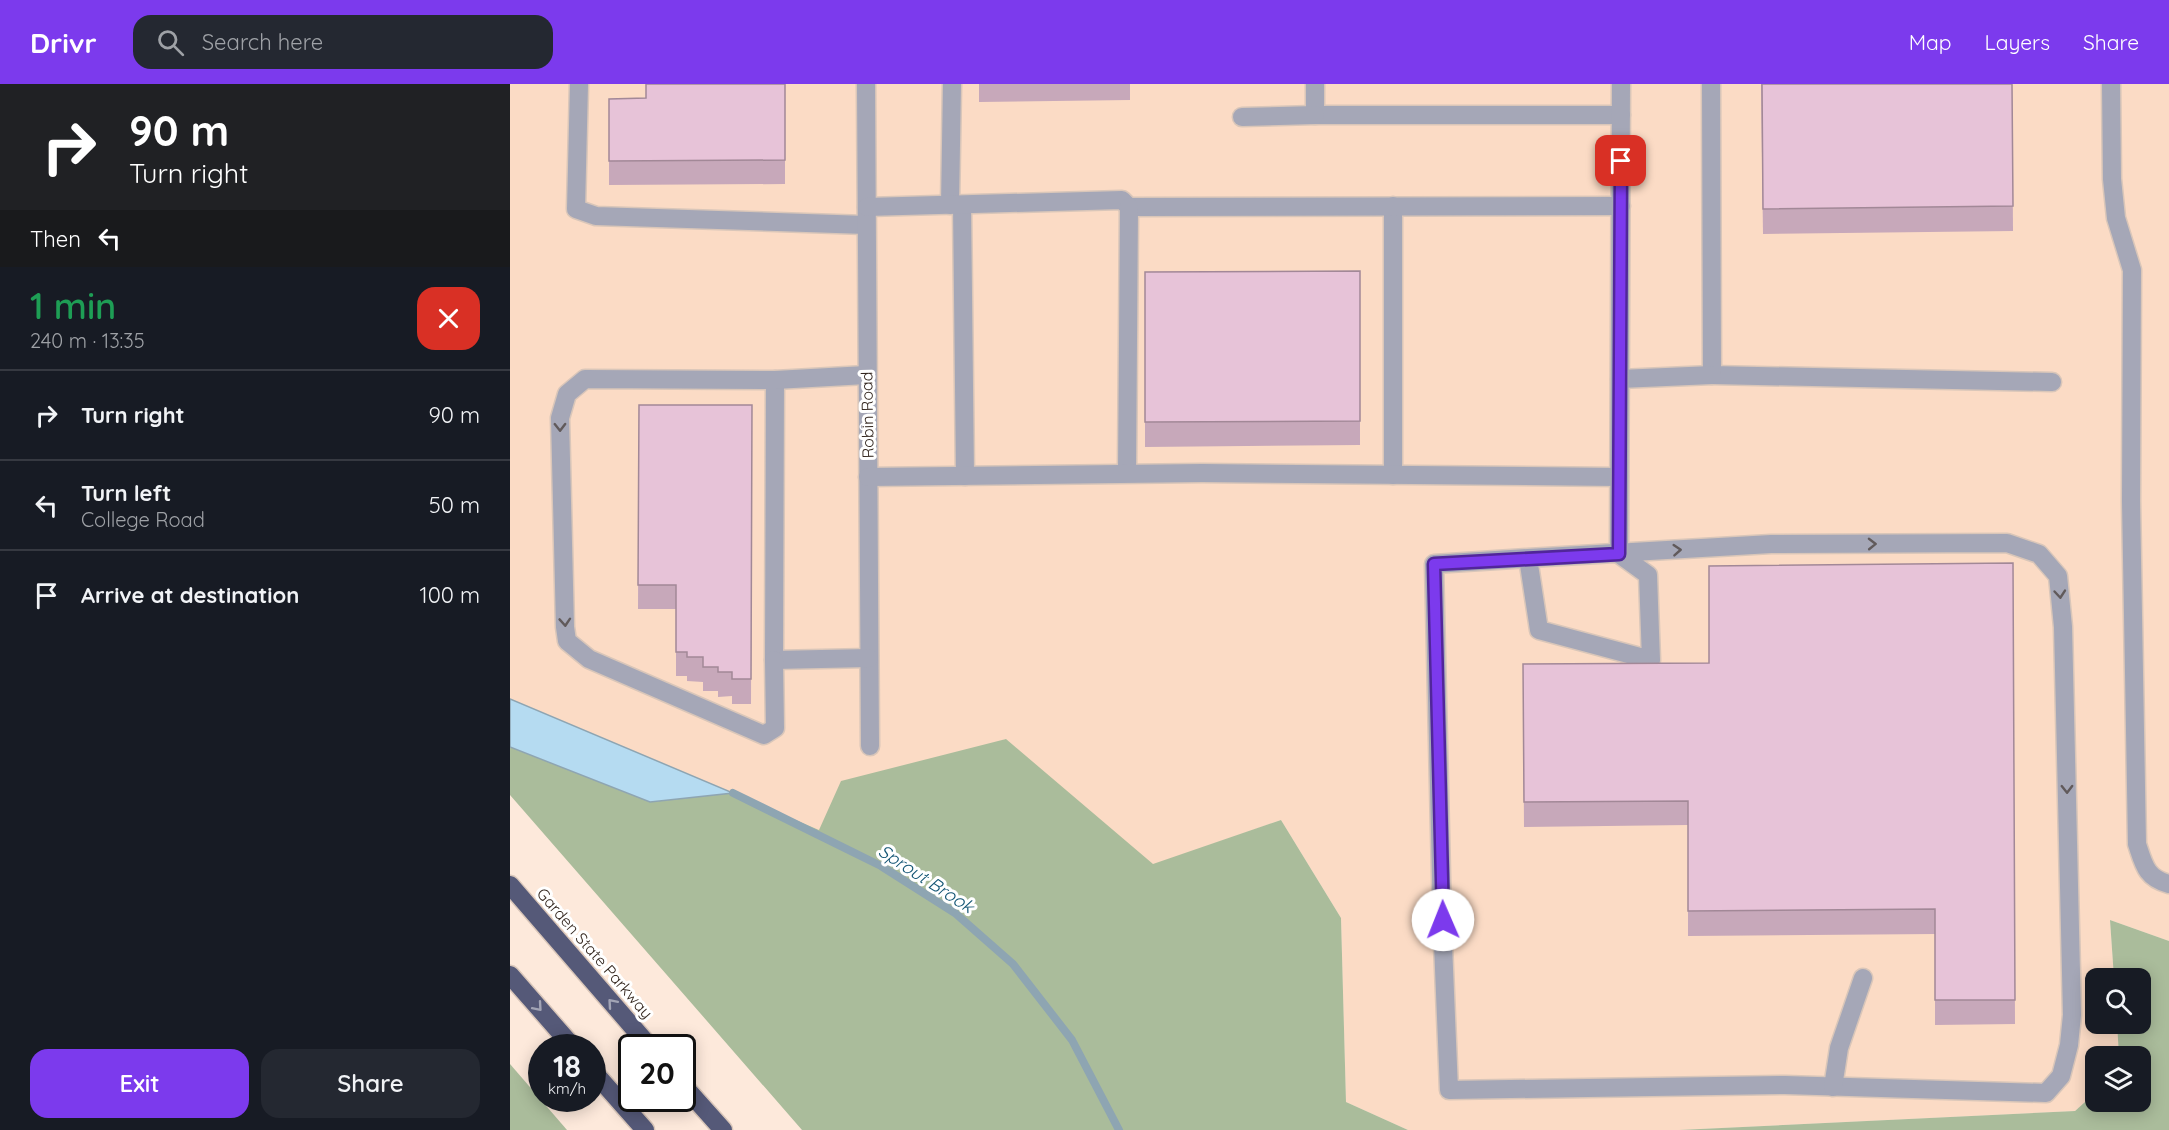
<!DOCTYPE html>
<meta charset="utf-8">
<style>
:root{--surface:#171b24;--page:#242831;--text:#f1f3f6;--muted:#9ea1a6;--line:#363941;--accent:#7c3aed}
body{margin:0;font-family:Quicksand,sans-serif;background:var(--page);color:var(--text);height:100vh;display:flex;flex-direction:column;font-size:22px;white-space:nowrap}
*{box-sizing:border-box;margin:0}
p{font-size:20px;color:var(--muted)}
.icon{flex:none;width:33px;height:33px;fill:none;stroke:currentColor;stroke-width:2;stroke-linecap:round;stroke-linejoin:round}
.map{position:relative;flex:1;overflow:hidden}
.details{display:flex;flex-direction:column;background:var(--surface);width:510px}
.details>*{flex:none}
.guide{background:#202124;color:#fff;overflow:hidden}
.tools{position:absolute;left:1575px;top:884px;display:grid;gap:12px}
.tools a{display:grid;place-items:center;width:66px;height:66px;border-radius:12px;background:var(--surface);box-shadow:0 3px 15px #0003;font-size:30px}
.speed{position:absolute;left:18px;top:950px;display:flex;gap:12px;font-size:30px;font-weight:700;text-align:center}
.speed>*{display:grid;place-content:center;width:78px;height:78px;border-radius:50%;background:var(--surface);box-shadow:0 3px 15px #0003;line-height:1}
.speed small{font-size:15px;font-weight:400}
.speed .limit{border:3px solid #111;border-radius:9px;background:#fff;color:#111}
.pin{position:absolute;display:grid;place-items:center;width:51px;height:51px;color:#fff;margin:-26px;border-radius:12px;box-shadow:0 3px 9px #0006}
.me{position:absolute;width:66px;margin:-33px;rotate:359deg;stroke-linejoin:round;filter:drop-shadow(0 0 4px #0008)}
.turn{display:flex;align-items:center;gap:21px;height:126px;padding:0 30px;font-size:27px}
.turn .icon{width:78px;height:78px;stroke-width:2.5}
.turn b{display:block;font-size:42px;line-height:51px}
.then{display:flex;align-items:center;height:57px;padding:0 30px;background:#0003;gap:12px;font-size:22px}
.round{display:grid;place-items:center;flex:none;width:63px;height:63px;border-radius:18px;background:var(--page)}
.headline{display:flex;align-items:center;justify-content:space-between;height:102px;padding:0 30px}
h1{font-size:36px;font-weight:600;line-height:45px;color:#1e9e55}
.action{display:flex;gap:12px;margin-top:auto;padding:12px 30px}
.action a{flex:1;height:69px;border-radius:18px;background:var(--accent);color:#fff;font-size:24px;font-weight:600;line-height:69px;text-align:center}
.action a+a{background:var(--page);color:var(--text)}
ul{padding:0;list-style:none}
li{display:flex;align-items:center;gap:18px;height:90px;padding:0 30px;border-top:2px solid var(--line)}
li div{flex:1}
li b{display:block;font-size:22px}
li em{font-style:normal}
header{display:flex;align-items:center;gap:36px;box-sizing:border-box;height:84px;padding:0 30px;background:var(--accent);color:#fff}
header strong{font-size:28px}
nav{display:flex;gap:33px;margin-inline-start:auto;font-size:21px}
.search{width:420px;height:54px;background:var(--page);display:flex;align-items:center;gap:15px;box-sizing:border-box;padding:0 21px;border-radius:18px;color:var(--muted);font-size:22px}
main{display:flex;flex:1;min-height:0}
.map>svg:first-child{display:block}
.built{fill:#fbdbc5}
.forest{fill:#aabc9b}
.water{fill:#b5dbf1;stroke:#8ea5b2;stroke-width:1.5}
.lines{fill:none;stroke-linecap:round;stroke-linejoin:round}
.stream{stroke:#8ea5b2;stroke-width:8}
.minor-casing{stroke:#d9c6b9;stroke-width:21}
.highway-casing{stroke:#d9c6b9;stroke-width:21}
.minor{stroke:#a5a7b7;stroke-width:18}
.highway{stroke:#555978;stroke-width:18}
.wall{fill:#c7a8ba}
.building{fill:#e7c3d8;stroke:#a28897;stroke-width:1.5}
.oneway{stroke:#615a5b}
.oneway2{stroke:#a2a4b5}
.route-casing{stroke:#51269a;stroke-width:15}
.route{stroke:#7c3aed;stroke-width:10}
.labels{text-anchor:middle;stroke-width:6;stroke-linejoin:round;paint-order:stroke}
.street-label{font-size:16px;fill:#33261e;stroke:#fff}
.water-label{font-size:18px;font-style:italic;fill:#135574;stroke:#fff}
</style>
<header>
<strong>Drivr</strong>
<div class="search"><svg class="icon" aria-label="search" viewBox="0 0 24 24"><circle cx="10" cy="10" r="6"/><path d="M15 15l6 6"/></svg>Search here</div>
<nav><a>Map</a><a>Layers</a><a>Share</a></nav>
</header>
<main>
<section class="details">
<div class="guide">
<div class="turn"><svg class="icon" aria-label="right" viewBox="0 0 24 24"><path d="M7 20v-9h11M14 6l5 5-5 5"/></svg><div><b>90 m</b>Turn right</div></div>
<div class="then">Then<svg class="icon" aria-label="left" viewBox="0 0 24 24"><path d="M17 20v-9H6M10 6l-5 5 5 5"/></svg></div>
</div>
<div class="headline"><div><h1>1 min</h1><p>240 m · 13:35</p></div><a class="round" style="background:#d93025;color:#fff"><svg class="icon" aria-label="close" viewBox="0 0 24 24"><path d="M6 6l12 12M18 6L6 18"/></svg></a></div>
<ul>
<li><svg class="icon" aria-label="right" viewBox="0 0 24 24"><path d="M7 20v-9h11M14 6l5 5-5 5"/></svg><div><b>Turn right</b></div><em>90 m</em></li>
<li><svg class="icon" aria-label="left" viewBox="0 0 24 24"><path d="M17 20v-9H6M10 6l-5 5 5 5"/></svg><div><b>Turn left</b><p>College Road</p></div><em>50 m</em></li>
<li><svg class="icon" aria-label="arrive" viewBox="0 0 24 24"><path d="M6 21V4h12l-3 4 3 4H6"/></svg><div><b>Arrive at destination</b></div><em>100 m</em></li>
</ul>
<div class="action"><a>Exit</a><a>Share</a></div>
</section>
<div class="map">
<svg width="1659" height="1046" viewBox="0 0 1659 1046">
<rect width="100%" height="100%" fill="#fde9db"/>
<path class="built" d="M0,0H1659V857L1600,836L1604,894H1586V939H1607L1609,972H1586L1585,1009L1565,1027L1169,1046H898L836,1018L831,834L771,736L643,781L495,655L309,746L0,615Z"/>
<g class="forest">
<path d="M496,655L643,780L771,736L831,834L836,1018L898,1046H292L0,711V663L140,718L223,709L309,746L331,697Z"/>
<path d="M1600,836L1659,857V1046H1169L1565,1027L1585,1009L1586,1017H1630V972H1609L1607,939H1630V894H1604Z"/>
<path d="M0,980L57,1046H0Z"/>
</g>
<path class="water" d="M0,615L223,709L140,718L0,663Z"/>
<g class="lines">
<path class="stream" d="M223,709L371,782L445,829L503,880L562,956L609,1046"/>
<defs>
<g id="minor">
<path d="M69,0L66,125L86,132L356,141"/>
<path d="M356,0L360,662"/>
<path d="M805,0V31H1111"/>
<path d="M1201,0L1202,291L1542,298"/>
<path d="M1601,0L1602,95L1606,134L1622,186L1621,417L1627,760C1634,781 1636,794 1659,800"/>
<path d="M732,33L805,31"/>
<path d="M440,121L442,0"/>
<path d="M452,121L455,392"/>
<path d="M883,122V391"/>
<path d="M357,123L612,116L619,123L1111,122"/>
<path d="M1110,295L1202,291"/>
<path d="M265,296L264,576L359,574"/>
<path d="M617,389L619,123"/>
<path d="M358,393L692,389L1109,393"/>
<path d="M1109,470L1111,0"/>
<path d="M1018,474L1261,460L1497,459L1529,470L1548,492L1553,543L1562,931L1559,961L1551,992L1536,1009L1275,1001L939,1006L932,836L924,480L1018,474L1029,546L1141,576L1138,491L1109,470"/>
<path d="M264,576L265,644L254,651L79,575L57,557L55,543L50,334L57,310L75,295L265,296L356,291"/>
<path d="M1323,1003L1329,964L1353,894"/>
</g>
<g id="highway">
<path d="M0,801L140,963"/>
<path d="M0,891L63,963"/>
<path d="M82,986L135,1046"/>
<path d="M172,1000L213,1046"/>
</g>
</defs>
<use href="#minor" class="minor-casing"/>
<use href="#highway" class="highway-casing"/>
<use href="#minor" class="minor"/>
<use href="#highway" class="highway"/>
</g>
<g class="wall">
<path d="M275,0V100L99,101V15L136,14Z"/>
<path d="M469,0H620V16L469,18Z"/>
<path d="M1251,0H1502L1503,147L1253,150Z"/>
<path d="M850,187V361L635,363V188Z"/>
<path d="M129,321H242L241,620H222V612L208,613V607H193V598L177,597V592H166V525H128Z"/>
<path d="M1503,479L1505,940L1425,941V850L1178,852V741L1014,743L1013,580L1199,579Z"/>
</g>
<g class="building">
<path d="M136,0H275V76L99,77V15L136,14Z"/>
<path d="M1252,0H1502L1503,122L1253,125Z"/>
<path d="M850,187V337L635,338V188Z"/>
<path d="M129,321H242L241,595H222V588H208V583H193V573H177V568H166V501H128Z"/>
<path d="M1503,479L1505,916H1425V825L1178,827V717L1014,718L1013,580L1199,579V482Z"/>
</g>
<defs><path id="oneway-chevron" d="M-2-3.5L2.5 0L-2 3.5" fill="none" stroke-width="1.6" stroke-linecap="round" stroke-linejoin="round" transform="scale(1.5)"/></defs>
<g class="oneway">
<use href="#oneway-chevron" transform="translate(50 343) rotate(89)"/>
<use href="#oneway-chevron" transform="translate(1362 460) rotate(-1)"/>
<use href="#oneway-chevron" transform="translate(1167 466) rotate(-4)"/>
<use href="#oneway-chevron" transform="translate(1550 510) rotate(85)"/>
<use href="#oneway-chevron" transform="translate(55 538) rotate(86)"/>
<use href="#oneway-chevron" transform="translate(1557 705) rotate(89)"/>
</g>
<g class="oneway2">
<use href="#oneway-chevron" transform="translate(102 919) rotate(-131)"/>
<use href="#oneway-chevron" transform="translate(28 923) rotate(49)"/>
</g>
<g class="lines">
<defs>
<path id="route" d="M933,836L924,480L1109,470L1111,77"/>
</defs>
<use href="#route" class="route-casing"/>
<use href="#route" class="route"/>
</g>
<g class="labels">
<g class="street-label">
<text transform="translate(357 331) rotate(-91)" y="6">Robin Road</text>
<text transform="translate(85 869) rotate(49)" y="6">Garden State Parkway</text>
</g>
<g class="water-label">
<text transform="translate(416 795) rotate(33)" y="6">Sprout Brook</text>
</g>
</g>
</svg>
<div class="tools">
<a><svg class="icon" aria-label="search" viewBox="0 0 24 24"><circle cx="10" cy="10" r="6"/><path d="M15 15l6 6"/></svg></a>
<a><svg class="icon" aria-label="layers" viewBox="0 0 24 24"><path d="M12 4l9 5-9 5-9-5zM3 14l9 5 9-5"/></svg></a>
</div>
<div class="speed"><div>18<small>km/h</small></div><div class="limit">20</div></div>
<div class="pin" style="left:1111px;top:77px;background:#d93025"><svg class="icon" aria-label="arrive" viewBox="0 0 24 24"><path d="M6 21V4h12l-3 4 3 4H6"/></svg></div>
<svg class="me" style="left:933px;top:836px" viewBox="-20 -20 40 40"><circle r="19" fill="#fff"/><path d="M0-13L10 11 0 6-10 11z" fill="#7c3aed"/></svg>
</div>
</main>
